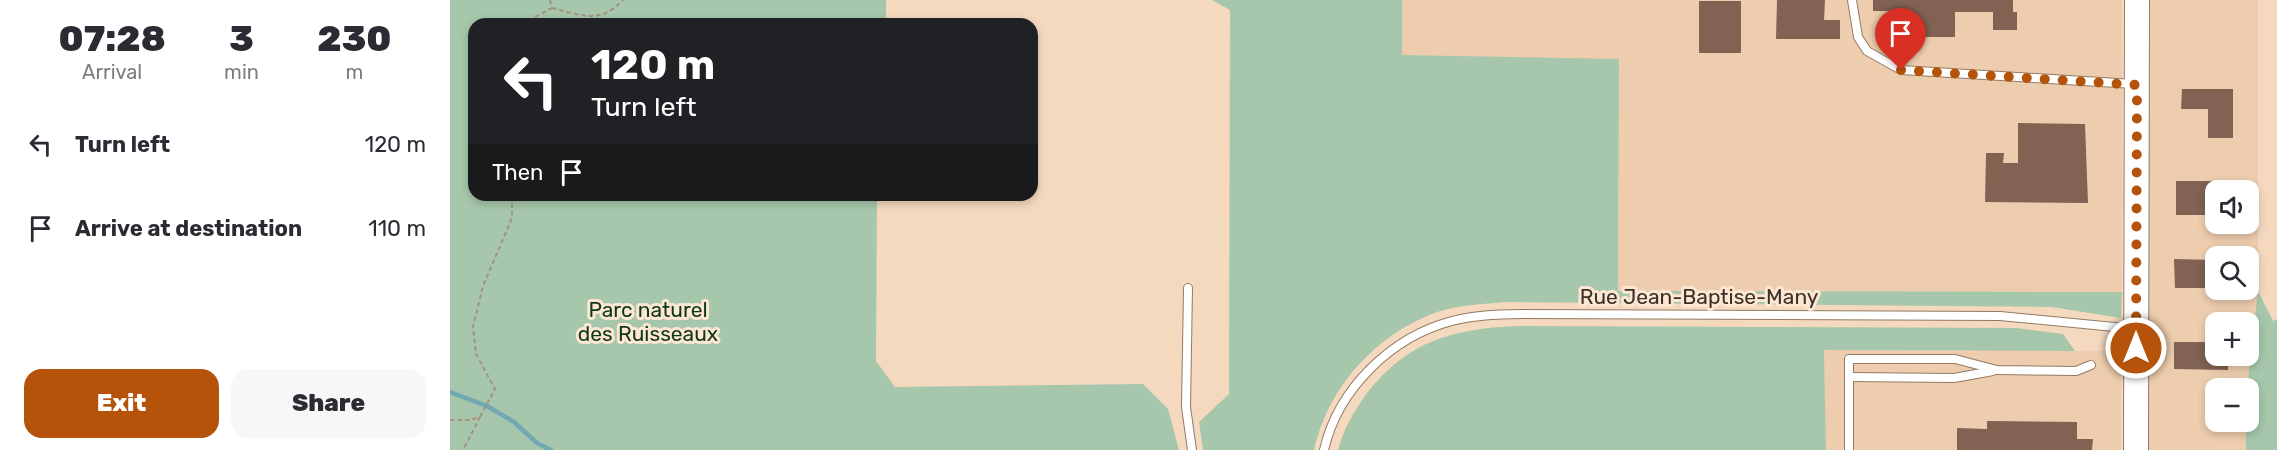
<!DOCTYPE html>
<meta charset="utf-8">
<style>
:root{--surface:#fff;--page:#f7f7f7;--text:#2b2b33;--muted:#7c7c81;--accent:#b45309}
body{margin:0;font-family:Rubik,sans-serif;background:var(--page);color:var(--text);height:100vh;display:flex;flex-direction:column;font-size:22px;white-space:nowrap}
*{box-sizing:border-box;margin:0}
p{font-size:20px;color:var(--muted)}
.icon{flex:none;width:33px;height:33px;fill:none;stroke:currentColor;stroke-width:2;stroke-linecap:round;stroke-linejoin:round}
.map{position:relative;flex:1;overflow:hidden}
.drawer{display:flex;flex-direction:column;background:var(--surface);width:450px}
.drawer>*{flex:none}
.banner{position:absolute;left:18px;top:18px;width:570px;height:183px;border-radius:18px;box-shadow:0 3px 9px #0003;background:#202124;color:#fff;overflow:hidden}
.fabs{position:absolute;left:1755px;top:180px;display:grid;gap:12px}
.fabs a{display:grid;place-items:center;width:54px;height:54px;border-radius:12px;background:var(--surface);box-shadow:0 3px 9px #0003;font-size:30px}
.pin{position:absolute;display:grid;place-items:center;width:51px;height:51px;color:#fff;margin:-62px -26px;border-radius:50% 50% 50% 0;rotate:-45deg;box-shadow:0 0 6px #0007}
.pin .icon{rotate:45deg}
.me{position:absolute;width:66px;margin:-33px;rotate:0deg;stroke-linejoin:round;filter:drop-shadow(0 0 4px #0008)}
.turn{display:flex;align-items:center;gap:21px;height:126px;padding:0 24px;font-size:27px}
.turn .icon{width:78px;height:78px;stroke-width:2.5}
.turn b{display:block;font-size:42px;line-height:51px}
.then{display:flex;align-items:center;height:57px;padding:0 24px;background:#0003;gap:12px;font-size:22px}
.eta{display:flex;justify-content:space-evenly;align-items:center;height:102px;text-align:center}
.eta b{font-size:36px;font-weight:800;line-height:42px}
.button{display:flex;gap:12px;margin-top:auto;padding:12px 24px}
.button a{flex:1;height:69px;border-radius:18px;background:var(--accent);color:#fff;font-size:24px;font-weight:800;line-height:69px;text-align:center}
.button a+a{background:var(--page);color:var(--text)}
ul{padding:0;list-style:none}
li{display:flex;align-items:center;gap:18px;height:84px;padding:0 24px}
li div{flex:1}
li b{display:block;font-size:22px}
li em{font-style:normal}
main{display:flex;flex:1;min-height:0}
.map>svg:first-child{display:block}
.built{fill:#edcdae;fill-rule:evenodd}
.green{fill:#a6c7ab}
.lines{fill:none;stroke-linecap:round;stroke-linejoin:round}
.stream{stroke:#71a8b2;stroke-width:4.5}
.building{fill:#816253}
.lane-casing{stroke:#937a62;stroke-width:10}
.secondary-casing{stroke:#937a62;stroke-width:26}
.path{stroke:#a6927f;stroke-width:2;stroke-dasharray:4.5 3;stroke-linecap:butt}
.lane{stroke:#fff;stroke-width:8}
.secondary{stroke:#fff;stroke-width:24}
.route{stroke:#b45309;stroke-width:10;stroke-dasharray:0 18}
.labels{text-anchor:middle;stroke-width:6;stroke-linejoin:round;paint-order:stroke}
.street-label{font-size:21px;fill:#3a3026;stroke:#fde7d2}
.park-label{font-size:21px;fill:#0c3719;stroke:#fde7d2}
</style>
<main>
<section class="drawer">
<div class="eta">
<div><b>07:28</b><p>Arrival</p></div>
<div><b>3</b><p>min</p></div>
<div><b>230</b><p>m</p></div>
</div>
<ul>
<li><svg class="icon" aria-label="left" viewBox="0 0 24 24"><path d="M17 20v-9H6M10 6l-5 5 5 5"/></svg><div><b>Turn left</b></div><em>120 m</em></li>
<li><svg class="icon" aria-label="arrive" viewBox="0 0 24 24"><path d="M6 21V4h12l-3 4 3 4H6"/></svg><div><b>Arrive at destination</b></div><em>110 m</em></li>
</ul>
<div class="button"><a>Exit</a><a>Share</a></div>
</section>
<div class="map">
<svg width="1827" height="450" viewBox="0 0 1827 450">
<rect width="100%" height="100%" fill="#f4d9bf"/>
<g class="built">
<path d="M952,0H1672V292L1168,291L1169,60L951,55Z"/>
<path d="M1698,0H1808V291L1797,388H1766V422H1796V450H1697ZM1766,190H1798V224H1766ZM1766,256H1798V290H1766ZM1766,322H1798V356H1766Z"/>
<path d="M1374,350L1671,351V450H1376Z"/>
</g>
<g class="green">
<path d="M0,0H436V24H24V195H427L426,361L445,387L693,384L718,409L729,450H0Z"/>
<path d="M762,0H952V55L1169,59L1168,291L1672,292L1671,318L1602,307L1055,302C1033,304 1009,305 987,312C926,334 878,387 864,450H753L749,422L779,394L780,10Z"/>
<path d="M1808,291L1823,321L1827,319V450H1796V422H1798L1797,388Z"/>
<path d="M1066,326L1566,328L1613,334L1625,351L1374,350L1376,450H888C894,428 904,411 917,393C958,341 1002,329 1066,326Z"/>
</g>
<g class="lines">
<path class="stream" d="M0,392L37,406L64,422L87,443L101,450"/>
</g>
<g class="building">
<path d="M1327,0H1375L1374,20H1390V39H1326Z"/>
<path d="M1423,0H1563V12H1567V30H1543V12H1505V37H1452V11H1423Z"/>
<rect x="1249" y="1" width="42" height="52"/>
<path d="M1732,89H1783V138H1758V109H1731Z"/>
<path d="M1568,123L1635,124L1638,203L1535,202L1536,153H1554L1553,163H1568Z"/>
<path d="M1726,181H1772V190H1766V215H1726Z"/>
<path d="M1724,259L1766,260V288H1725Z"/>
<path d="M1724,342H1766V356H1778V370L1724,369Z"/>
<path d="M1537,421L1627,422V439H1643L1642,450H1507V428L1537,429Z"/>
</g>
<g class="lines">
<defs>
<g id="lane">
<path d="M1402,0L1408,37L1417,51L1451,70L1684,84"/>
<path d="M738,288L736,407L742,450"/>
<path d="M1399,377L1504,378L1543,371"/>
<path d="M874,450C888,389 941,337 1002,321C1025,315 1048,314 1071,314L1550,316L1685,329"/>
<path d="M1399,450V359H1505L1547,370L1626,371L1641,365"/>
</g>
<path id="secondary" d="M1686,450L1687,0"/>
</defs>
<use href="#lane" class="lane-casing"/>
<use href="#secondary" class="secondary-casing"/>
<g class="path">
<path d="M100,0L102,8"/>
<path d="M102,8C132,15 149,25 173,0"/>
<path d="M83,24L85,17L102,8"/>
<path d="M30,417L45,389L26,354L23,327L33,286L62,218V195"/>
<path d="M0,420H20L30,417L13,450"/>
</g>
<use href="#lane" class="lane"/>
<use href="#secondary" class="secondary"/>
</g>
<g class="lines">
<path class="route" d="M1451,70L1687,85L1686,348"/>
</g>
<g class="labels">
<g class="street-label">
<text x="1249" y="304">Rue Jean-Baptise-Many</text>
</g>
<g class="park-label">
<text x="198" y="317">Parc naturel<tspan x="198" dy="24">des Ruisseaux</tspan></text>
</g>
</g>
</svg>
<div class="fabs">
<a><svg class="icon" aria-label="sound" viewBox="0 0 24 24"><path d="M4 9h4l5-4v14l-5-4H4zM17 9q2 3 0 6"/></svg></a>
<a><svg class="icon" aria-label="search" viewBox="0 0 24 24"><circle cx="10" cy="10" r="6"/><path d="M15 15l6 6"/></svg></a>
<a>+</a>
<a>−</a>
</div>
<div class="pin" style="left:1451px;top:70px;background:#d93025"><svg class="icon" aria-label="arrive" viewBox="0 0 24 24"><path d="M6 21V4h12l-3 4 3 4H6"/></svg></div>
<svg class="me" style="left:1686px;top:348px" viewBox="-20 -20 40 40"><circle r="17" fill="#b45309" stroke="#fff" stroke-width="3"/><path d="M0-11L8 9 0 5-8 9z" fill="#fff"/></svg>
<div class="banner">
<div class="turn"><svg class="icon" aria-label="left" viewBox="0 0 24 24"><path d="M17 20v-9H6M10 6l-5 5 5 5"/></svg><div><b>120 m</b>Turn left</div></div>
<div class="then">Then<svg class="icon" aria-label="arrive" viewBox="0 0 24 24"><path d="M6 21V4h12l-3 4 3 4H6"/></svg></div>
</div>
</div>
</main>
